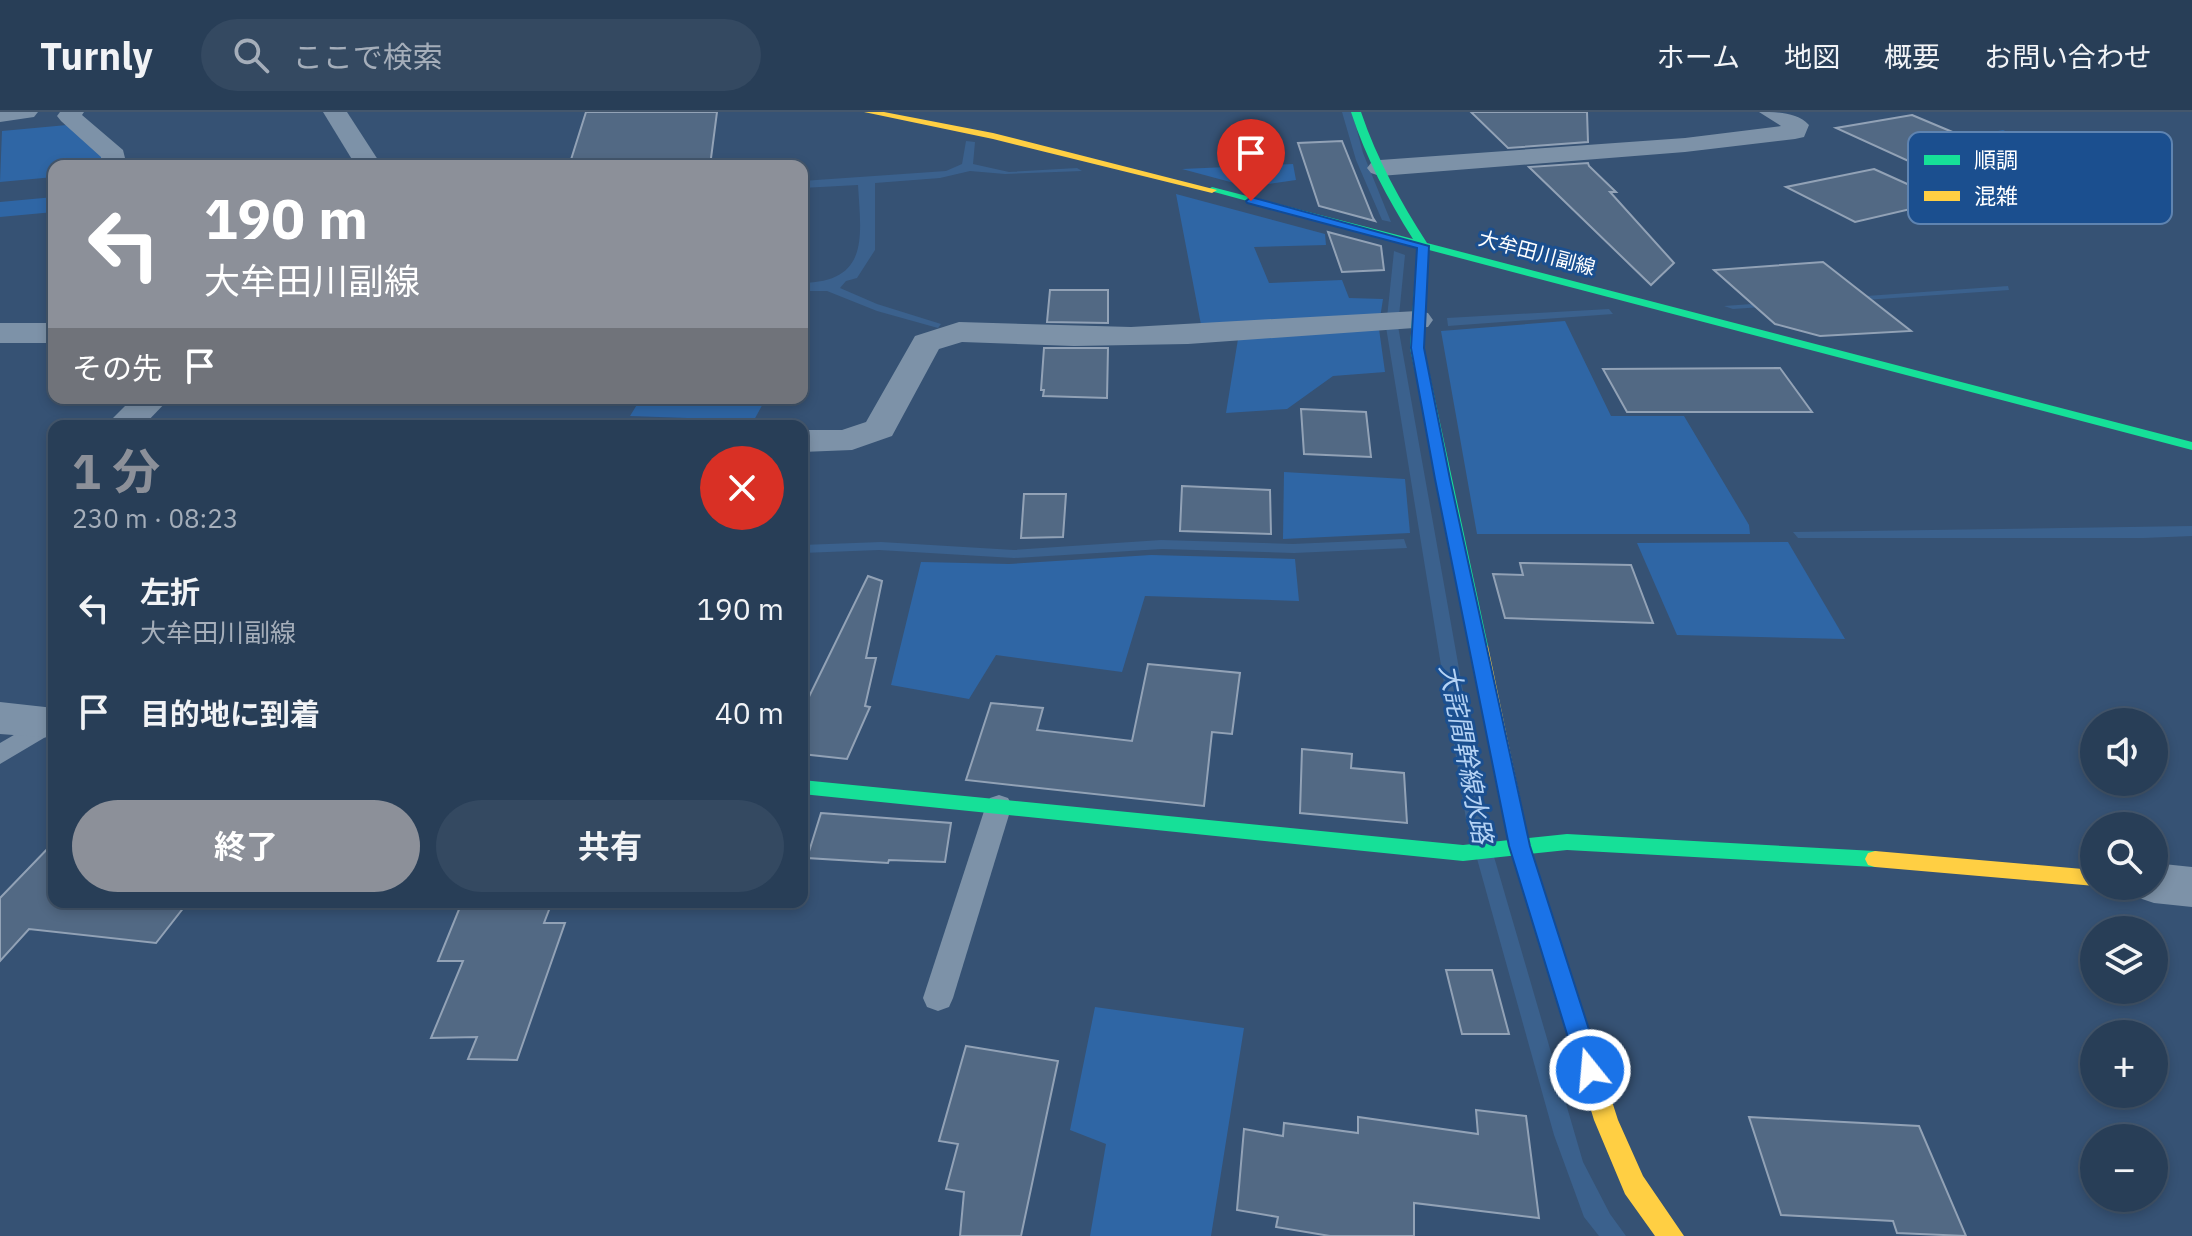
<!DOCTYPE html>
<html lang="ja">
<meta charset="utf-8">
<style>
:root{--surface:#283e57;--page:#344961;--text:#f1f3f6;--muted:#a5aeba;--line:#44576d;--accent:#8c9099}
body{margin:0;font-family:"IBM Plex Sans","Noto Sans JP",sans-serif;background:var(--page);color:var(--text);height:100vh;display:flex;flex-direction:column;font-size:30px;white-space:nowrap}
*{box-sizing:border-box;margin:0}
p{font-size:26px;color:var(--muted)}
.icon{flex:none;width:44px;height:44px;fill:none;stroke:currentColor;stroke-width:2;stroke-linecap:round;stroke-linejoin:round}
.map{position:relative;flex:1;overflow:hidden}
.side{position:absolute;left:48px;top:308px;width:760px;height:488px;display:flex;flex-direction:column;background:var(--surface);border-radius:16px;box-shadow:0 4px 12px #0003,0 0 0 2px var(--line)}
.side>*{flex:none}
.hud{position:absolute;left:48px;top:48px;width:760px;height:244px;border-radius:16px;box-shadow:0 4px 12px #0003,0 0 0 2px var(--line);background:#8c9099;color:#fff;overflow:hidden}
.tools{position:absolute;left:2080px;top:596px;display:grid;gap:16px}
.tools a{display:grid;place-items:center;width:88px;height:88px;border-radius:50%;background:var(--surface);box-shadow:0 4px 12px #0003,0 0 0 2px var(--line);font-size:40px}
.pin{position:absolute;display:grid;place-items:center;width:68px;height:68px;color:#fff;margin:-82px -34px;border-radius:50% 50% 50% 0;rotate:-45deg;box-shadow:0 0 8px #0007}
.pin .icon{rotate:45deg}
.me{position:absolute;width:88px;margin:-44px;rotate:343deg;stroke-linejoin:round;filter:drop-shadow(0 0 6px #0008)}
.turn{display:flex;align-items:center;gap:28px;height:168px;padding:0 24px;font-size:36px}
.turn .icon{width:104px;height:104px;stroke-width:2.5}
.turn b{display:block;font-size:56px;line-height:68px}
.then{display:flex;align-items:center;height:76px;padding:0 24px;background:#0003;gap:16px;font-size:30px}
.round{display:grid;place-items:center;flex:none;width:84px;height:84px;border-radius:42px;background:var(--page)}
.overview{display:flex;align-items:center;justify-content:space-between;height:136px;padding:0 24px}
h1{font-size:48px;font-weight:700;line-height:60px;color:var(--accent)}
.primary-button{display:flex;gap:16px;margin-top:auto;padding:16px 24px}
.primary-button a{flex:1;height:92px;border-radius:48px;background:var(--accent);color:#fff;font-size:32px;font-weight:700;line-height:92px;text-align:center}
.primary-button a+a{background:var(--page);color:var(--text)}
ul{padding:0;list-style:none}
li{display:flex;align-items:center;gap:24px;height:104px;padding:0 24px}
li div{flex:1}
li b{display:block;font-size:30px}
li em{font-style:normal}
header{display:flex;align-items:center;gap:48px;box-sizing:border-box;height:112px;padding:0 40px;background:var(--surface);border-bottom:2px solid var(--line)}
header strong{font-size:38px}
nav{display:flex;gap:44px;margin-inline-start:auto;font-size:28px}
.search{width:560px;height:72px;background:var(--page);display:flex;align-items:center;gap:20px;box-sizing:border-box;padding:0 28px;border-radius:44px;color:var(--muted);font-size:30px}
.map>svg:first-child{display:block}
.green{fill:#2f66a5}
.water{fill:#3b618d}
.building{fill:#526984;stroke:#92a2b6;stroke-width:2}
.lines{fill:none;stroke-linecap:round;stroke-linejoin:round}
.lane{fill:#7d92a8;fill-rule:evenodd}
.street{fill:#7d92a8;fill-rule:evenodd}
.fast{fill:#16e098;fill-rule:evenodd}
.slow{fill:#ffcf43;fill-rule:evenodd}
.route{fill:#1a73e8;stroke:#114b97;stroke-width:2}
.labels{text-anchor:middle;stroke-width:6;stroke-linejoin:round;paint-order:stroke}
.far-street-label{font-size:20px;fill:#fff;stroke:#1b4f8f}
.water-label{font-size:26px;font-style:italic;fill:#b5d3f5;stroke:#1b4f8f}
.key{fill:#1b4f8f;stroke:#5f84b1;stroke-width:2}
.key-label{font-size:22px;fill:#fff}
</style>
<header>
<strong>Turnly</strong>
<div class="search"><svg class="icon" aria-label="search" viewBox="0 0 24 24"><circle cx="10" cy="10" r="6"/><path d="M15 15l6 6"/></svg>ここで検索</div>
<nav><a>ホーム</a><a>地図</a><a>概要</a><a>お問い合わせ</a></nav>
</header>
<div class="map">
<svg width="2192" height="1124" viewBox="0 0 2192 1124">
<rect width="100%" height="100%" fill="#365274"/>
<g class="green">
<path d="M67,13L104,46L100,54H54V65L0,70L2,19Z"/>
<path d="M2003,18L2096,60L2042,70L1988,51L1952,28Z"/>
<path d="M1293,52L1296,68L1249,75L1182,57Z"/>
<path d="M1176,82L1325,122L1326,133L1254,135L1269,171L1342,168L1349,186L1383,187L1380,206L1202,218Z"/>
<path d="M54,85V100L0,105V90Z"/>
<path d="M1565,209L1611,304H1684L1749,413L1750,422H1477L1441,219Z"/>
<path d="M1379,217L1385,260L1333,264L1287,297L1226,301L1238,227Z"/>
<path d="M641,286H766L753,310L741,314H682L687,306L630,304Z"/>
<path d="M1284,360L1405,367L1410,421L1283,427Z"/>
<path d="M1788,430L1845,527L1677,523L1637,431Z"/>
<path d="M1151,443L1295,447L1299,489L1145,484L1122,560L996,543L969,587L891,573L921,450L1009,452Z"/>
<path d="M1095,895L1244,916L1211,1124H1090L1106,1032L1070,1018Z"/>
</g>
<g class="water">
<path d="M1342,0H1352L1363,41L1391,110L1382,108L1356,48Z"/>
<path d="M966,29L975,30L973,52L1009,60L1077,56L1082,59L1005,62L970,59L940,66L875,71V138L857,166L846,169L840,176L877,192L941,212L938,216L877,199L827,179H802V171C870,170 861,124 858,73L802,76V69L946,59L962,52Z"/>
<path d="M1394,139L1405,143L1398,214L1490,731L1583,1050L1610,1102L1626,1124H1599L1584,1105L1554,1023L1466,707L1386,215Z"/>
<path d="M2008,174L2009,178L1733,197L1724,194Z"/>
<path d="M1609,197L1613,202L1448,214L1447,206Z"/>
<path d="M2192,414V424L2144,426H1798L1793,420Z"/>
<path d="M1404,427L1407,436L1294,441L1162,437L1014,446L879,438L802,441V433L881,430L1014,438L1161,428L1293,432Z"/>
</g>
<g class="building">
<path d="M586,0H717L710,54H569Z"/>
<path d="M1471,0H1587L1588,30L1508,36Z"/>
<path d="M1912,3L2012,45L1915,52L1836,16Z"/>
<path d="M1342,29L1373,106L1375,109L1319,94L1298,31Z"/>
<path d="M1588,51L1589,54L1616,80H1610L1674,151L1651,173L1529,55Z"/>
<path d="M1874,57L1945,89L1855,110L1786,75Z"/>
<path d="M1328,120L1381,134L1384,158L1342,160Z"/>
<path d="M1823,150L1911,219L1820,224L1775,212L1714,158Z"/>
<path d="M1050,178H1108V211L1047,210Z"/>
<path d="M1044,236H1108L1107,286L1043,284L1044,278H1041Z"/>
<path d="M1780,256L1812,300H1627L1603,257Z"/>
<path d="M1301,297L1366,300L1371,345L1304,342Z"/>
<path d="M1182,374L1270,378L1271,422L1180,419Z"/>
<path d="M1024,382H1066L1063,425L1021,426Z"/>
<path d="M1520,451L1631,453L1653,511L1505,506L1493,462L1523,463Z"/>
<path d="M868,464L882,469L866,546H876L865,594L870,595L847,647L802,642V599Z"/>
<path d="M1148,552L1240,561L1232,622L1212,620L1204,694L966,668L991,591L1043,596L1037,618L1132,629Z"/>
<path d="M1302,637L1352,642L1351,656L1404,661L1407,711L1300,701Z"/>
<path d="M821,701L951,711L945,750L889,748L888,751L807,746Z"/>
<path d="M54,730V790H188L156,831L29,817L0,849V786Z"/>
<path d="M462,790H552L544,811H565L517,948L468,947L477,925L431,926L463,849H438Z"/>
<path d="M1446,858H1492L1509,922H1462Z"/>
<path d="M966,934L1058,949L1021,1124H960L964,1080L946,1077L958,1032L939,1029Z"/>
<path d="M1476,998L1526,1004L1539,1106L1414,1091V1124H1330L1276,1115L1278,1105L1237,1098L1244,1017L1283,1024L1284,1011L1358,1021V1005L1478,1022Z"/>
<path d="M1749,1005L1919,1014L1966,1124L1897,1121L1893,1109L1781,1103Z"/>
</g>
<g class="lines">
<g class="lane">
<path d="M50,602L54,603V620L0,652V631Z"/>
<path d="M999,683L1008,686L1012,693L953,886L949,895L938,899L927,895L923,886L986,693L990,686Z"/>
</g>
<g class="street">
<path d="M0,0H38L34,5L0,10Z"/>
<path d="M60,0H84L82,3L123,38L127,54H101V45L61,9L57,4Z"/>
<path d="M323,0H347L382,54H356Z"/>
<path d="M1759,0C1777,0 1797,0 1809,13L1804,25L1795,27L1685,40L1380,64L1371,61L1367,56L1371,51L1380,48L1685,26L1781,14Z"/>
<path d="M1417,199L1428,201L1433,208L1428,215L1188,232L1074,234L962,230L939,237L892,324L852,338L802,340V318H842L866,310L915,224L959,210L1131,215Z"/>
<rect x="0" y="211" width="54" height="20"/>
<path d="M133,286H170L143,314H105Z"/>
<path d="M0,590L54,596V626L0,622Z"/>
<path d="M2154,751L2192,755V795L2154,791L2136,785L2130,774H2154Z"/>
</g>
<g class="fast">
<path d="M1351,0H1361C1377,47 1400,89 1427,131L2192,330V338L1429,138L1424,236L1488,534L1485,538H1473L1410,236L1417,135L1207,78L1212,75L1413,127C1387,86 1366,46 1351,0Z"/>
<path d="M802,668L1463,733L1567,722L1875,739L1882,741L1885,747L1882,753L1875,755L1567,738L1463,749L802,682Z"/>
</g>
<g class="slow">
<path d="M864,0H884L993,21L1217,78L1212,81L993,27Z"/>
<path d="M1479,528L1488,534L1530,734L1618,1008L1643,1064L1684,1124H1655L1625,1082L1594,1008L1510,734L1470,534Z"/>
<path d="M1875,739L2094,758L2095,774L1875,755L1868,753L1865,747L1868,741Z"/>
</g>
</g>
<path class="route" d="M1251,85L1429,134L1424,236L1450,367L1530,734L1602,958L1599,966L1590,969L1581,966L1578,958L1509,734L1435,367L1411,236L1417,136L1247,91L1246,89Z"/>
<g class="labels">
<g class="far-street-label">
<text transform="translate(1537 141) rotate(15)" y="7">大牟田川副線</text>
</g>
<g class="water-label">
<text transform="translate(1466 642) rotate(79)" y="9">大詫間幹線水路</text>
</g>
</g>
<rect x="1908" y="20" width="264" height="92" rx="12" class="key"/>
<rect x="1924" y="43" width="36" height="10" fill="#16e098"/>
<rect x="1924" y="79" width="36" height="10" fill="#ffcf43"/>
<g class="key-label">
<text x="1974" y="56">順調</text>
<text x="1974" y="92">混雑</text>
</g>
</svg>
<div class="tools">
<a><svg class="icon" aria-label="sound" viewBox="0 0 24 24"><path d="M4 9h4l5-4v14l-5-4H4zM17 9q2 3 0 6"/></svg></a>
<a><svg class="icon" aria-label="search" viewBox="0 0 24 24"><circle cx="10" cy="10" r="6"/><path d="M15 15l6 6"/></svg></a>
<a><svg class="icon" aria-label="layers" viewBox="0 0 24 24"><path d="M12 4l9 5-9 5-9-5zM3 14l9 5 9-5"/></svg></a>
<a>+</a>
<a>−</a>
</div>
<div class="pin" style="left:1251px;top:89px;background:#d93025"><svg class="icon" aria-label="arrive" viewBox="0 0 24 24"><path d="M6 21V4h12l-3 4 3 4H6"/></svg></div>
<svg class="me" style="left:1590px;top:958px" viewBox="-20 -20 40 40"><circle r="17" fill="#1a73e8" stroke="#fff" stroke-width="3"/><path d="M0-11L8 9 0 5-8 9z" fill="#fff"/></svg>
<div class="hud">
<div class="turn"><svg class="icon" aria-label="left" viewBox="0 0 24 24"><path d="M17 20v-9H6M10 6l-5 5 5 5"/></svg><div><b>190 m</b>大牟田川副線</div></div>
<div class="then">その先<svg class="icon" aria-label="arrive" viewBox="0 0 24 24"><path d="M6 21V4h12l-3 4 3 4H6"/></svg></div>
</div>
<section class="side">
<div class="overview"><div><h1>1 分</h1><p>230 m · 08:23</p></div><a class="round" style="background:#d93025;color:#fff"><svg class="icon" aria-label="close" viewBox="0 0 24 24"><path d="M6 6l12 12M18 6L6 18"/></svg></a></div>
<ul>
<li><svg class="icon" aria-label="left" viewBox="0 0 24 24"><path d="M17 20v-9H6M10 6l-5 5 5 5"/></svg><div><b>左折</b><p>大牟田川副線</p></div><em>190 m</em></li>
<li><svg class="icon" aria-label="arrive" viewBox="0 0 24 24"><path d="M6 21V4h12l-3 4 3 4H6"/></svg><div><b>目的地に到着</b></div><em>40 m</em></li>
</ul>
<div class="primary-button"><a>終了</a><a>共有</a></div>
</section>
</div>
